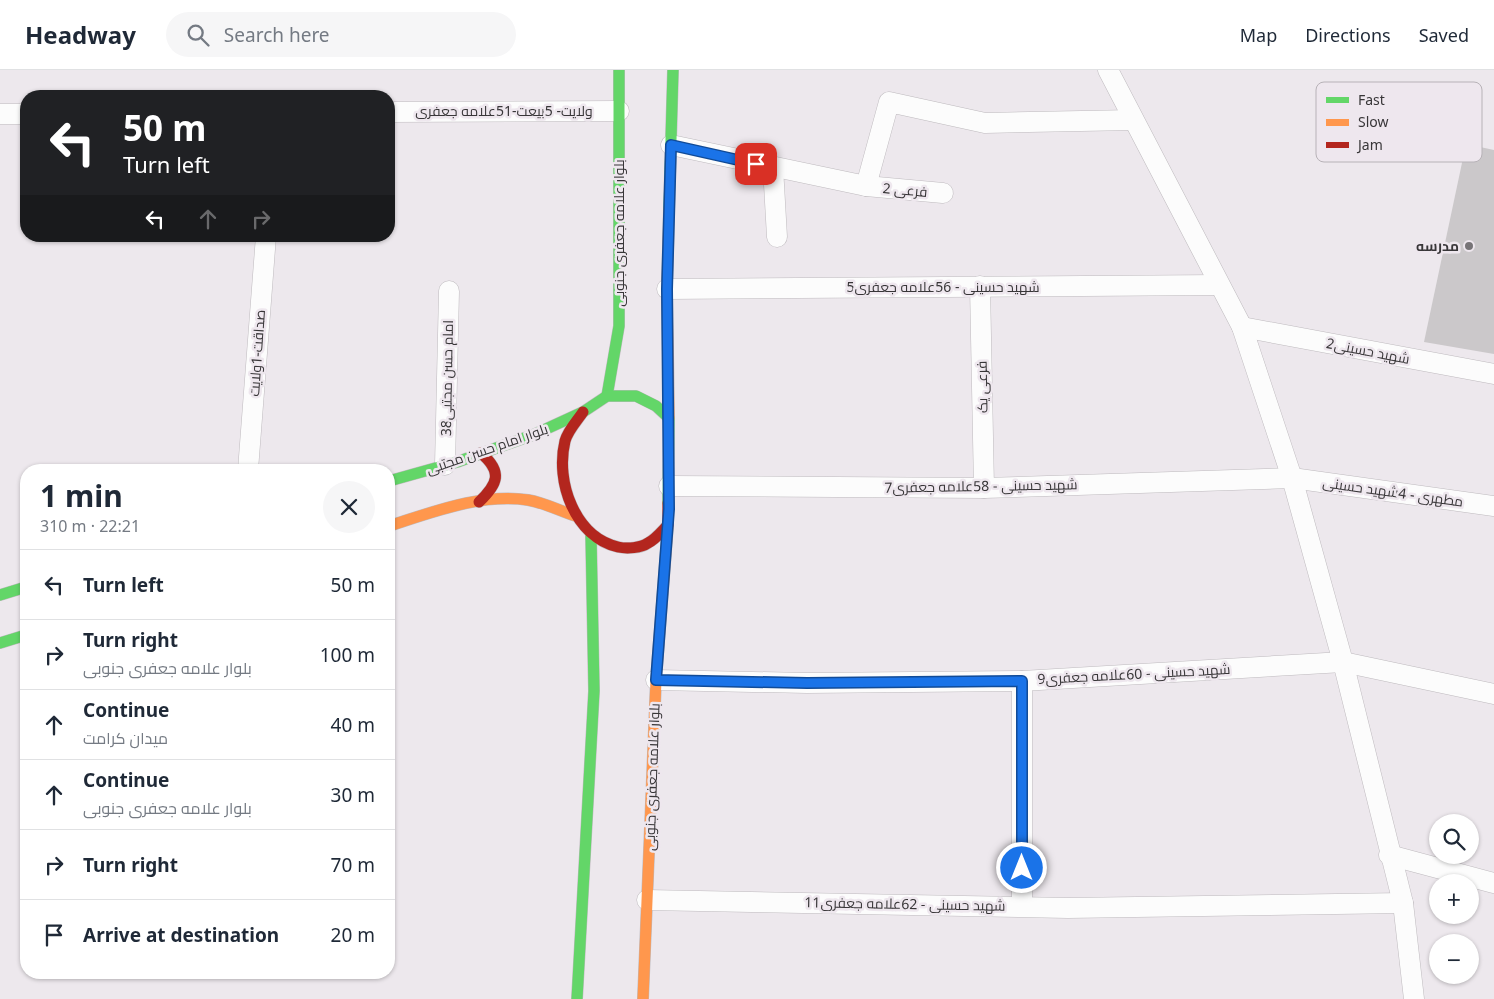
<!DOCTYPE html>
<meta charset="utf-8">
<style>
:root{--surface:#fff;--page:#f6f6f7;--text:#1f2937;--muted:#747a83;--line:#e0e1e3}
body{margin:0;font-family:"Noto Sans",Cairo,sans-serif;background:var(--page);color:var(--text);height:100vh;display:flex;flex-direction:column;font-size:19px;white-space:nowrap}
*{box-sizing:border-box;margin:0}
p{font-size:16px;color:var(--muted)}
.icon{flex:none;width:28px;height:28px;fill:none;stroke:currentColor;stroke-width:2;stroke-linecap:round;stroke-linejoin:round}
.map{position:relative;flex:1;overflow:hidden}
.panel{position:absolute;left:20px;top:394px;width:375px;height:515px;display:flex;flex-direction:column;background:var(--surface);border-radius:20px;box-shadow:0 1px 4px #0004}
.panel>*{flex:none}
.hud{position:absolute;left:20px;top:20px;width:375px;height:152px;border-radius:20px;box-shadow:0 1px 4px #0004;background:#202124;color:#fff;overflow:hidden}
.controls{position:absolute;left:1429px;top:744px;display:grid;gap:10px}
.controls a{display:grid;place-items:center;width:50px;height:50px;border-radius:50%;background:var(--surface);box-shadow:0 1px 4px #0004;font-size:25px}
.pin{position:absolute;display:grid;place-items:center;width:42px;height:42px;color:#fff;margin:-21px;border-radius:10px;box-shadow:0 2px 8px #0006}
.me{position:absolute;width:55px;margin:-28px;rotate:0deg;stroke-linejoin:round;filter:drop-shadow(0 0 4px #0008)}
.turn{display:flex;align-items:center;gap:18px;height:105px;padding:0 20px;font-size:22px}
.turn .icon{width:65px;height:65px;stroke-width:2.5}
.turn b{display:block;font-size:35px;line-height:42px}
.lanes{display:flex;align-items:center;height:48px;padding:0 20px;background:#0003;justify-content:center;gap:25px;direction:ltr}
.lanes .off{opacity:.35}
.round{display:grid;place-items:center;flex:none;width:52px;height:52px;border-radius:26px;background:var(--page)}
.summary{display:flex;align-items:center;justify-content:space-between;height:85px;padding:0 20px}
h1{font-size:30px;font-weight:700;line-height:38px}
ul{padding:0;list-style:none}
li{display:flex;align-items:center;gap:15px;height:70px;padding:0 20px;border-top:1px solid var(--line)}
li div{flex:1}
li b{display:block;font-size:19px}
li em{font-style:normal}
header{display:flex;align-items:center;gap:30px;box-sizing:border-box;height:70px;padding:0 25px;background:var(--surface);border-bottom:1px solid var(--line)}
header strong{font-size:24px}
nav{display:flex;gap:28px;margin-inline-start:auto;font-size:18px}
.search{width:350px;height:45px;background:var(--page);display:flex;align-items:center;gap:12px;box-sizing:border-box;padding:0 18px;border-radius:28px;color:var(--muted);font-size:19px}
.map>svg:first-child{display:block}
.building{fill:#cbc8ca}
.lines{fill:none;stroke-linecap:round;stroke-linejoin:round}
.street-casing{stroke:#bebabe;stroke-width:21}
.fast-casing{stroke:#bebabe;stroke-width:12}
.slow-casing{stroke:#bebabe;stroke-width:12}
.jam-casing{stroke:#bebabe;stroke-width:12}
.street{stroke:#fcfcfc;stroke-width:20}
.fast{stroke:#63d668;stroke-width:11}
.slow{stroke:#ff974d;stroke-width:11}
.jam{stroke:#b3261e;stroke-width:11}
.route-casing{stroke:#114b97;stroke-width:12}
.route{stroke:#1a73e8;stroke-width:9}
.poi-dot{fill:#777477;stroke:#eee7ee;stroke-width:2}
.labels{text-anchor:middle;stroke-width:5;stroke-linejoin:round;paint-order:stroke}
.street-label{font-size:14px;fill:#383638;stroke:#eee7ee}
.poi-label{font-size:14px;font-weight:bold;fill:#383638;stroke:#eee7ee;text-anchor:end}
.key{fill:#eee7ee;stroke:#b7b2b7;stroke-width:1}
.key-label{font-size:14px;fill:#383638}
</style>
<header>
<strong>Headway</strong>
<div class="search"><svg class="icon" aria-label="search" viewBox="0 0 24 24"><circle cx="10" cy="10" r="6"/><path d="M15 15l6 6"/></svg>Search here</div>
<nav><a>Map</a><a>Directions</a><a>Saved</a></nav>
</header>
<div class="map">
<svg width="1494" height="929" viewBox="0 0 1494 929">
<rect width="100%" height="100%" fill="#ede8ed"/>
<path class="building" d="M1466,74L1494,80V284L1424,272Z"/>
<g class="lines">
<defs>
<g id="street">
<path d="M1108,0L1242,257L1292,408L1343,592L1403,833L1414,929"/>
<path d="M389,42L619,41"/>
<path d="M0,44H26"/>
<path d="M671,75L866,116L889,32L985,53L1133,50"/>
<path d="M773,97L777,167"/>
<path d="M866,116L943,123"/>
<path d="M980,216L984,418"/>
<path d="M667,219L1219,215"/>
<path d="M1242,257L1494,304"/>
<path d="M445,395L449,221"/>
<path d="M248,400L266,166"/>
<path d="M669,416L984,418L1292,408L1494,436"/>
<path d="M656,610L807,613L1022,611L1343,592L1494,624"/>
<path d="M1022,611V836"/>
<path d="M1389,785L1494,813"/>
<path d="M647,830L1068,838L1403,833"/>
</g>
<g id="fast">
<path d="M669,139L673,0"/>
<path d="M607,326L619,256V0"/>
<path d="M389,411L457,392L533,365L583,342L607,326H636L656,336L669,348L668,433"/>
<path d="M0,525L26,517"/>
<path d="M0,573L26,565"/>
<path d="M577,929L594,621L591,466"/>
</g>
<g id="slow">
<path d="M669,348L667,219L669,139"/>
<path d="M389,456C433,442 481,423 528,430C545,433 560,441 576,446"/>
<path d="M643,929L656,610L668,455"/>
</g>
<g id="jam">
<path d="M583,342C577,351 568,360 565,371C555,412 575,467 618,477C627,479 641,478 648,473C656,469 662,461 668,455V433"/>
<path d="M479,432C498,414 503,402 481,383"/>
</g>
</defs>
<use href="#street" class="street-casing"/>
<use href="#fast" class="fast-casing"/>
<use href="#slow" class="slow-casing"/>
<use href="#jam" class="jam-casing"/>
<use href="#street" class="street"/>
<use href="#fast" class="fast"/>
<use href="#slow" class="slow"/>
<use href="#jam" class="jam"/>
</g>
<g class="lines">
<defs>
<path id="route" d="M756,94L671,75L667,219L669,439L656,610L807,613L1022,611V798"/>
</defs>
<use href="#route" class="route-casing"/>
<use href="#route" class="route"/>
</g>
<circle class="poi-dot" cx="1469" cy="176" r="5"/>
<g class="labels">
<g class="street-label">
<text x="504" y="46">ولایت- 5بیعت-51علامه جعفری</text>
<text transform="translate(905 120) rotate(5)" y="5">فرعی 2</text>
<text transform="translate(619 163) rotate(-90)" y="5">بلوار علامه جعفری جنوبی</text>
<text x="943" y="222">5شهید حسینی - 56علامه جعفری</text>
<text transform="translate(1368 281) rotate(11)" y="5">2شهید حسینی</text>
<text transform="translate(257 283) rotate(-86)" y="5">صداقت-1ولایت</text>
<text transform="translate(447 308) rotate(-89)" y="5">38امام حسن مجتبی</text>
<text transform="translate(982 317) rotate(-91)" y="5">فرعی یک</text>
<text transform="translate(487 379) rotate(-19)" y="5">بلوار امام حسن مجتبی</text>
<text transform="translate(981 416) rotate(-1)" y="5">7شهید حسینی - 58علامه جعفری</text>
<text transform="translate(1393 422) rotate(8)" y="5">مطهری - 4شهید حسینی</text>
<text transform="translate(1134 604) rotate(-3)" y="5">9شهید حسینی - 60علامه جعفری</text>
<text transform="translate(652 707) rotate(-88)" y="5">بلوار علامه جعفری جنوبی</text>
<text transform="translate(905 834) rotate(1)" y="5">11شهید حسینی - 62علامه جعفری</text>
</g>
<g class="poi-label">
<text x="1459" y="181">مدرسه</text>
</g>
</g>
<rect x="1316" y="12" width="166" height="80" rx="8" class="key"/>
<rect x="1326" y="27" width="23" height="6" fill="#63d668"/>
<rect x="1326" y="49" width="23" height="7" fill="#ff974d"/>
<rect x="1326" y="72" width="23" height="6" fill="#b3261e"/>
<g class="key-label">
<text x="1358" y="35">Fast</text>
<text x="1358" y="57">Slow</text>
<text x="1358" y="80">Jam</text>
</g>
</svg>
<div class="controls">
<a><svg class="icon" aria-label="search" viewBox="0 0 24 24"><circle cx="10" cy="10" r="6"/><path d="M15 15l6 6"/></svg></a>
<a>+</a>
<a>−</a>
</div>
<div class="pin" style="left:756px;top:94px;background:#d93025"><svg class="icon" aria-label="arrive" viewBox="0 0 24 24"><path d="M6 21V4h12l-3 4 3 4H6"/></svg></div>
<svg class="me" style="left:1022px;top:798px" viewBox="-20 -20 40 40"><circle r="17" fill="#1a73e8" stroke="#fff" stroke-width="3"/><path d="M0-11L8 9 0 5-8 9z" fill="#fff"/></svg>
<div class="hud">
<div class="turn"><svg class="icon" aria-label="left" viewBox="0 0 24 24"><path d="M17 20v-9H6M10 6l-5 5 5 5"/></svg><div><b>50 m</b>Turn left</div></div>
<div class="lanes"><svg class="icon" aria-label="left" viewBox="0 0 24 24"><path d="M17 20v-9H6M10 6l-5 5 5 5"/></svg><svg class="icon off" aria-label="ahead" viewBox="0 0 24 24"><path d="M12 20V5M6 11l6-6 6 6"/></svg><svg class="icon off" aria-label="right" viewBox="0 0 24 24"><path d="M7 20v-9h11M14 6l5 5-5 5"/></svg></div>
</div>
<section class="panel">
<div class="summary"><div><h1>1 min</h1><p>310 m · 22:21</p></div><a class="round"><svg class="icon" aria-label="close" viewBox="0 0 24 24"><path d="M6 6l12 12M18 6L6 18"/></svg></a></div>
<ul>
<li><svg class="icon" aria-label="left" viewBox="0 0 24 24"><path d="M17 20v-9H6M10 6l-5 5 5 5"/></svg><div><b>Turn left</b></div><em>50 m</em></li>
<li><svg class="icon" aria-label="right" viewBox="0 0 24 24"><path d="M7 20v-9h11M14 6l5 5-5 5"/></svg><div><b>Turn right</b><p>بلوار علامه جعفری جنوبی</p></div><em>100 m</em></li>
<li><svg class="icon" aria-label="ahead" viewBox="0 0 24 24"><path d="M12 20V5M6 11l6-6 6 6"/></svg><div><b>Continue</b><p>میدان کرامت</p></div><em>40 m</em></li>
<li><svg class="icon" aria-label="ahead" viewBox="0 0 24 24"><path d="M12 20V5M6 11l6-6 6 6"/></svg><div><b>Continue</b><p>بلوار علامه جعفری جنوبی</p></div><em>30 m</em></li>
<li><svg class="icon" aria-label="right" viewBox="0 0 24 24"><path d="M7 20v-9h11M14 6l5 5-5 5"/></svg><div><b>Turn right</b></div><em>70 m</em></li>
<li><svg class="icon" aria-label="arrive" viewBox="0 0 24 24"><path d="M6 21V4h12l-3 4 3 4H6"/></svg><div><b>Arrive at destination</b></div><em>20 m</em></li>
</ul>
</section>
</div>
